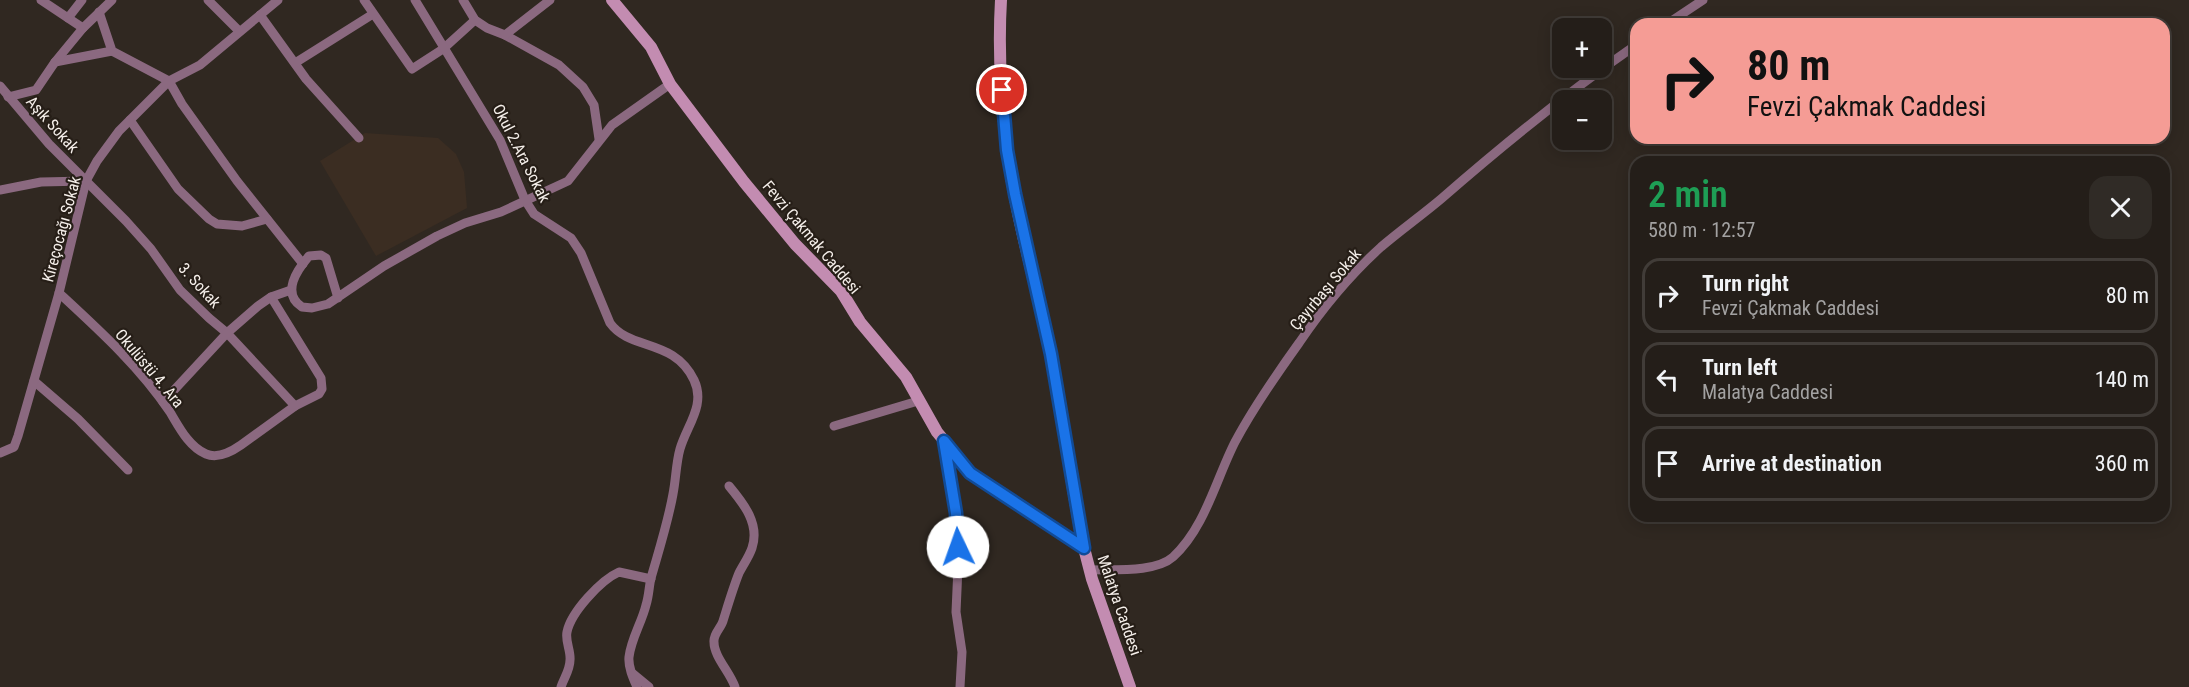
<!DOCTYPE html>
<meta charset="utf-8">
<style>
:root{--surface:#241e19;--page:#302b26;--text:#f1f3f6;--muted:#a3a2a2;--line:#413c38}
body{margin:0;font-family:"Roboto Condensed",sans-serif;background:var(--page);color:var(--text);height:100vh;display:flex;flex-direction:column;font-size:22px;white-space:nowrap}
*{box-sizing:border-box;margin:0}
p{font-size:20px;color:var(--muted)}
.icon{flex:none;width:33px;height:33px;fill:none;stroke:currentColor;stroke-width:2;stroke-linecap:round;stroke-linejoin:round}
.map{position:relative;flex:1;overflow:hidden}
.panel{position:absolute;left:1630px;top:156px;width:540px;height:366px;display:flex;flex-direction:column;background:var(--surface);border-radius:18px;box-shadow:0 3px 15px #0003,0 0 0 2px var(--line)}
.panel>*{flex:none}
.guide{position:absolute;left:1630px;top:18px;width:540px;height:126px;border-radius:18px;box-shadow:0 3px 15px #0003,0 0 0 2px var(--line);background:#f59c95;color:#111;overflow:hidden}
.buttons{position:absolute;left:1552px;top:18px;display:grid;gap:12px}
.buttons a{display:grid;place-items:center;width:60px;height:60px;border-radius:12px;background:var(--surface);box-shadow:0 3px 15px #0003,0 0 0 2px var(--line);font-size:30px}
.pin{position:absolute;display:grid;place-items:center;width:51px;height:51px;color:#fff;margin:-26px;border:3px solid #fff;border-radius:50%;box-shadow:0 2px 6px #0007}
.me{position:absolute;width:66px;margin:-33px;rotate:357deg;stroke-linejoin:round;filter:drop-shadow(0 0 4px #0008)}
.turn{display:flex;align-items:center;gap:21px;height:126px;padding:0 18px;font-size:27px}
.turn .icon{width:78px;height:78px;stroke-width:2.5}
.turn b{display:block;font-size:42px;line-height:51px}
.round{display:grid;place-items:center;flex:none;width:63px;height:63px;border-radius:18px;background:var(--page)}
.summary{display:flex;align-items:center;justify-content:space-between;height:102px;padding:0 18px}
h1{font-size:36px;font-weight:600;line-height:45px;color:#1e9e55}
ul{padding:0;list-style:none}
li{display:flex;align-items:center;gap:18px;height:75px;margin:0 12px 9px;padding:0 6px;border:3px solid var(--line);border-radius:18px}
li div{flex:1}
li b{display:block;font-size:22px}
li em{font-style:normal}
.map>svg:first-child{display:block}
.built{fill:#3b2d22}
.lines{fill:none;stroke-linecap:round;stroke-linejoin:round}
.street{stroke:#8b6980;stroke-width:9}
.secondary{stroke:#c38cb1;stroke-width:12}
.route-casing{stroke:#114b97;stroke-width:15}
.route{stroke:#1a73e8;stroke-width:10}
.labels{text-anchor:middle;stroke-width:4.5;stroke-linejoin:round;paint-order:stroke}
.street-label{font-size:16px;fill:#f5efea;stroke:#261e17}
</style>
<div class="map">
<svg width="2189" height="687" viewBox="0 0 2189 687">
<rect width="100%" height="100%" fill="#302821"/>
<path class="built" d="M365,133L438,138L456,154L464,172L467,208L376,256L320,161Z"/>
<g class="lines">
<g class="street">
<path d="M41,0L83,28"/>
<path d="M208,0L239,31"/>
<path d="M364,0L412,69L443,49L475,20"/>
<path d="M415,0L500,140L525,200L534,214L571,238L581,253L610,323C630,351 674,338 694,380C706,405 687,425 680,449C676,463 676,479 673,494C668,522 659,550 651,578C649,586 649,596 646,605C642,622 631,639 629,657C628,667 633,678 637,687"/>
<path d="M463,0L475,20L487,28L505,35L559,65L583,87L594,105L599,139"/>
<path d="M99,12L112,51L169,81L182,104L237,181L303,264"/>
<path d="M260,15L306,79L359,138"/>
<path d="M68,18L82,0"/>
<path d="M1667,24L1703,0"/>
<path d="M505,35L550,0"/>
<path d="M55,62L112,51"/>
<path d="M295,63L373,14"/>
<path d="M0,86L49,144L126,221L151,249L180,290L209,318L227,333L295,406"/>
<path d="M8,97L36,90L55,62L83,28L112,0"/>
<path d="M130,120L178,189L209,219L217,224L242,226L267,219"/>
<path d="M0,190L41,182L86,181"/>
<path d="M59,293C98,329 140,367 170,412C179,427 189,447 206,454C218,459 231,452 241,445L295,406L319,394L322,389L321,378L271,297"/>
<path d="M338,298L326,258L321,255L309,256C297,270 281,293 302,307L312,308L328,304L384,266L437,236L465,223L501,212L568,181L612,125L670,84"/>
<path d="M34,381L78,419L128,470"/>
<path d="M163,402L227,333L258,306L271,297L291,290"/>
<path d="M834,426L918,401"/>
<path d="M944,441L946,466L956,513L958,567L956,612L962,652L960,687"/>
<path d="M0,453L14,447L18,436L59,293L86,181L97,161L119,131L169,81L200,65L278,0"/>
<path d="M729,486C744,504 760,524 752,548C749,557 743,565 739,573C733,588 728,605 723,621C721,628 713,634 714,642C714,657 730,672 735,687"/>
<path d="M1089,570C1113,569 1155,573 1173,557C1205,528 1216,479 1235,442C1253,408 1276,375 1299,343C1322,309 1350,275 1381,247C1401,230 1422,215 1441,199C1504,144 1568,92 1636,45"/>
<path d="M632,673L649,687"/>
<path d="M561,687C564,678 570,670 570,660C571,651 565,641 567,632C571,612 601,580 619,572L651,579"/>
</g>
<g class="secondary">
<path d="M612,0L651,47L670,84L744,182L795,244L841,291L860,322L906,377L937,432L971,473L1084,548"/>
<path d="M1001,0C998,50 1001,100 1007,150C1016,219 1037,287 1051,355C1064,419 1070,484 1084,548L1092,579L1130,687"/>
</g>
</g>
<g class="lines">
<defs>
<path id="route" d="M958,547L956,513L944,441L970,473L1084,548L1051,354L1015,194L1007,150L1002,90"/>
</defs>
<use href="#route" class="route-casing"/>
<use href="#route" class="route"/>
</g>
<g class="labels">
<g class="street-label">
<text transform="translate(53 124) rotate(48)" y="6">Aşık Sokak</text>
<text transform="translate(522 153) rotate(63)" y="6">Okul 2.Ara Sokak</text>
<text transform="translate(61 229) rotate(-75)" y="6">Kireçocağı Sokak</text>
<text transform="translate(812 237) rotate(50)" y="6">Fevzi Çakmak Caddesi</text>
<text transform="translate(200 285) rotate(48)" y="6">3. Sokak</text>
<text transform="translate(1325 289) rotate(-50)" y="6">Çayırbaşı Sokak</text>
<text transform="translate(150 368) rotate(50)" y="6">Okulüstü 4. Ara</text>
<text transform="translate(1120 605) rotate(71)" y="6">Malatya Caddesi</text>
</g>
</g>
</svg>
<div class="buttons">
<a>+</a>
<a>−</a>
</div>
<div class="pin" style="left:1002px;top:90px;background:#d93025"><svg class="icon" aria-label="arrive" viewBox="0 0 24 24"><path d="M6 21V4h12l-3 4 3 4H6"/></svg></div>
<svg class="me" style="left:958px;top:547px" viewBox="-20 -20 40 40"><circle r="19" fill="#fff"/><path d="M0-13L10 11 0 6-10 11z" fill="#1a73e8"/></svg>
<div class="guide">
<div class="turn"><svg class="icon" aria-label="right" viewBox="0 0 24 24"><path d="M7 20v-9h11M14 6l5 5-5 5"/></svg><div><b>80 m</b>Fevzi Çakmak Caddesi</div></div>
</div>
<section class="panel">
<div class="summary"><div><h1>2 min</h1><p>580 m · 12:57</p></div><a class="round"><svg class="icon" aria-label="close" viewBox="0 0 24 24"><path d="M6 6l12 12M18 6L6 18"/></svg></a></div>
<ul>
<li><svg class="icon" aria-label="right" viewBox="0 0 24 24"><path d="M7 20v-9h11M14 6l5 5-5 5"/></svg><div><b>Turn right</b><p>Fevzi Çakmak Caddesi</p></div><em>80 m</em></li>
<li><svg class="icon" aria-label="left" viewBox="0 0 24 24"><path d="M17 20v-9H6M10 6l-5 5 5 5"/></svg><div><b>Turn left</b><p>Malatya Caddesi</p></div><em>140 m</em></li>
<li><svg class="icon" aria-label="arrive" viewBox="0 0 24 24"><path d="M6 21V4h12l-3 4 3 4H6"/></svg><div><b>Arrive at destination</b></div><em>360 m</em></li>
</ul>
</section>
</div>
